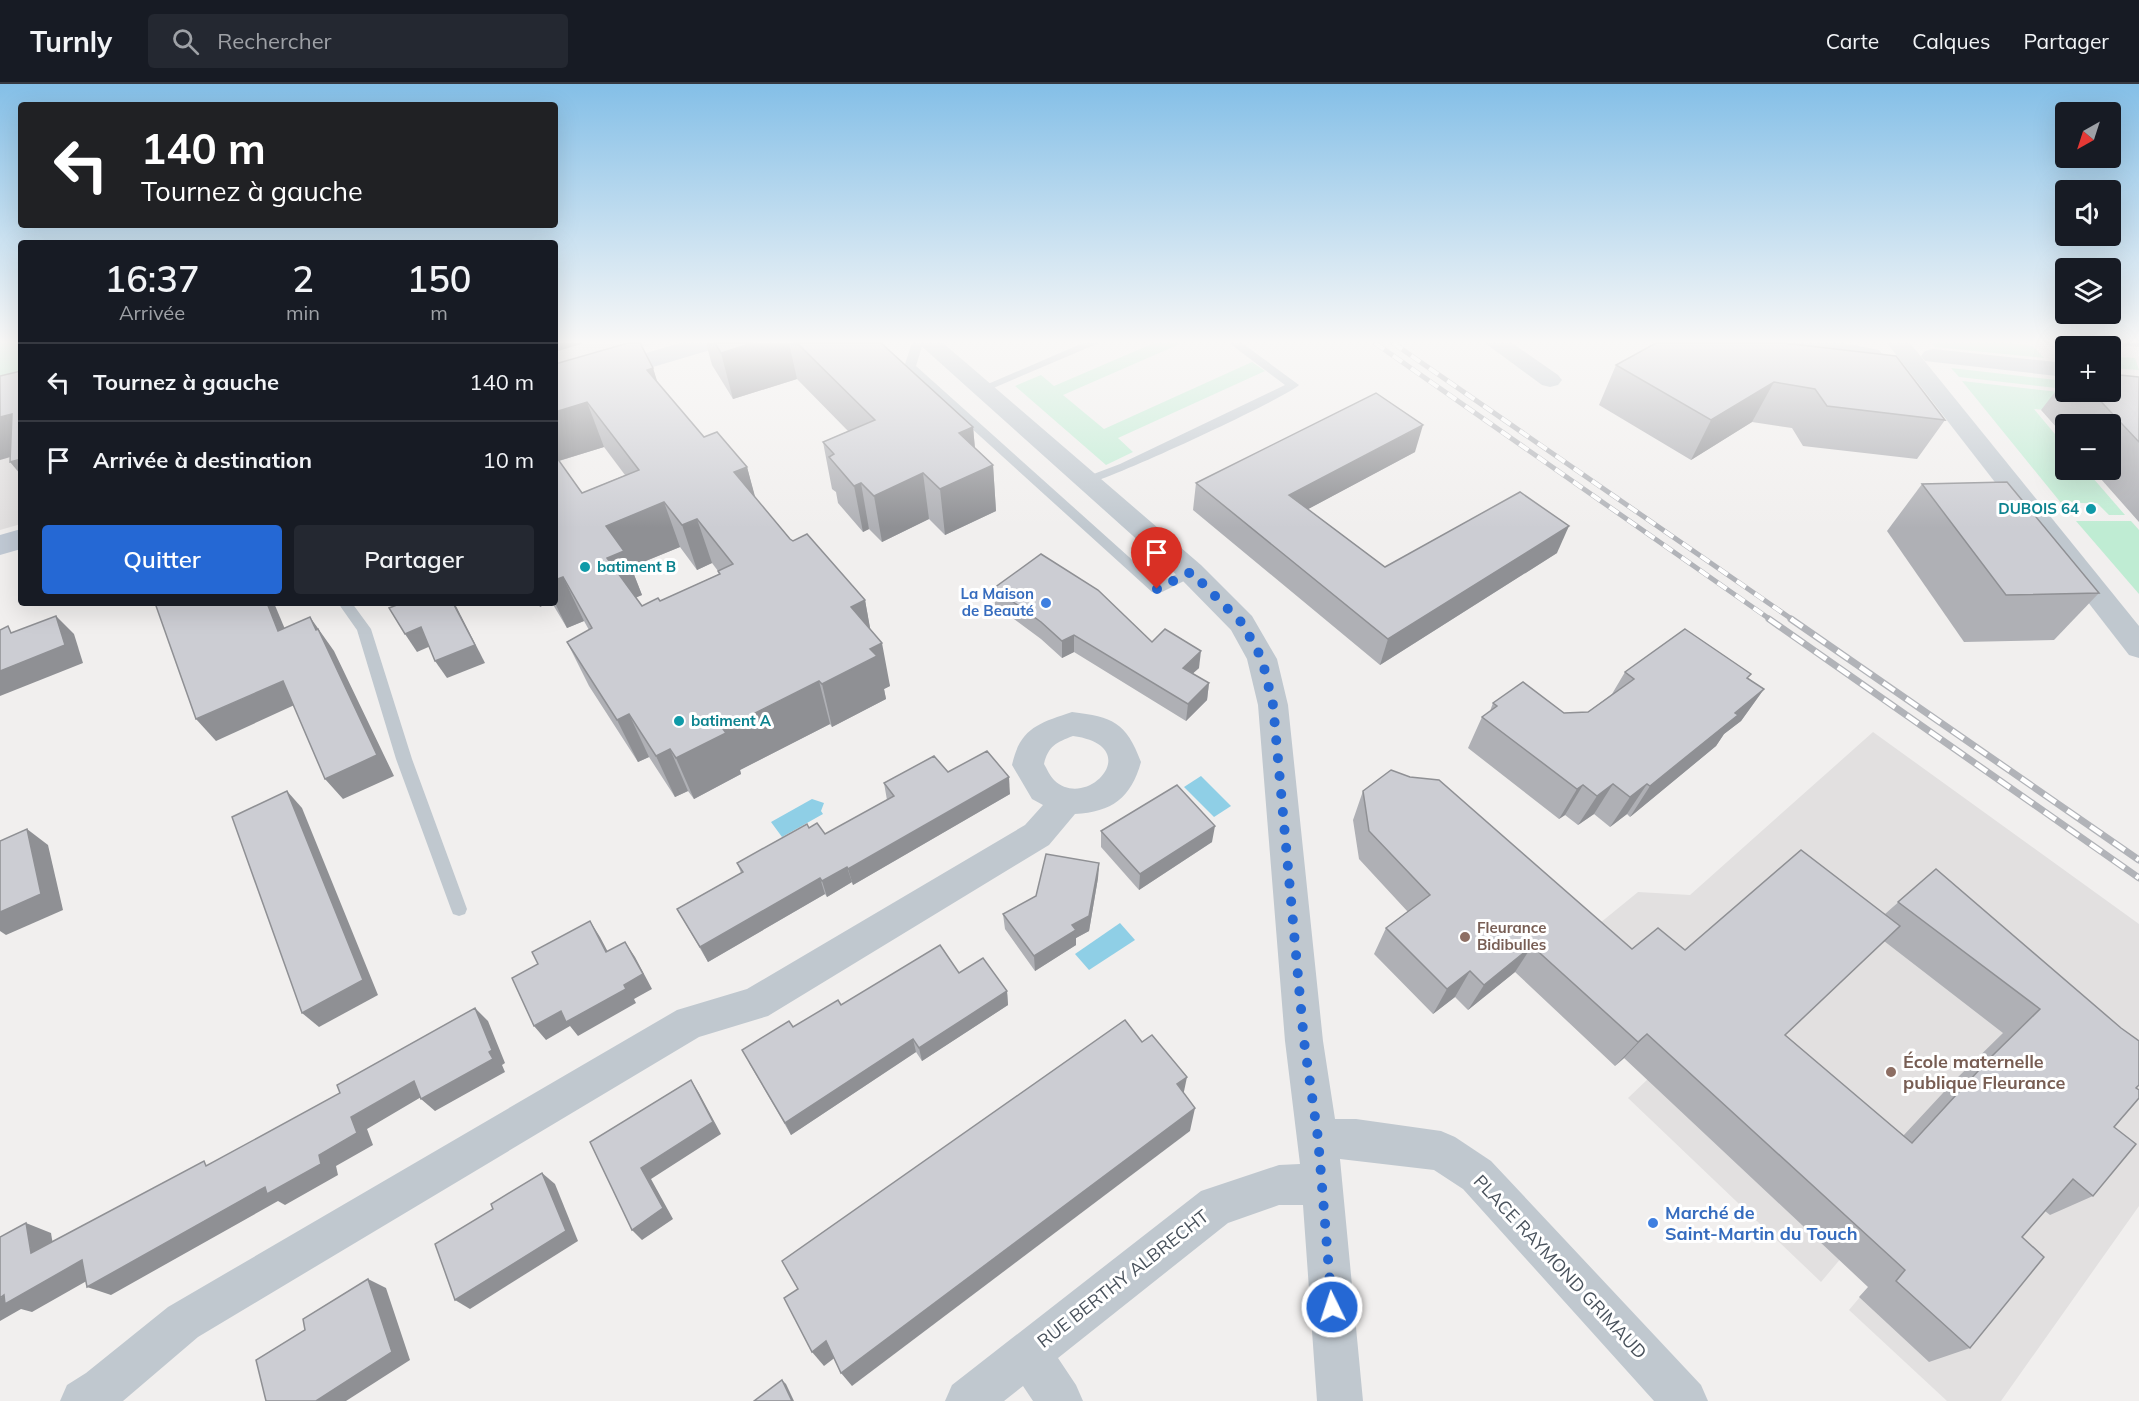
<!DOCTYPE html>
<html lang="fr">
<meta charset="utf-8">
<style>
:root{--surface:#171b24;--page:#242831;--text:#f1f3f6;--muted:#9ea1a6;--line:#363941;--accent:#2568d4}
body{margin:0;font-family:Mulish,sans-serif;background:var(--page);color:var(--text);height:100vh;display:flex;flex-direction:column;font-size:22px;white-space:nowrap}
*{box-sizing:border-box;margin:0}
p{font-size:20px;color:var(--muted)}
.icon{flex:none;width:33px;height:33px;fill:none;stroke:currentColor;stroke-width:2;stroke-linecap:round;stroke-linejoin:round}
.map{position:relative;flex:1;overflow:hidden}
.sheet{position:absolute;left:18px;top:156px;width:540px;height:366px;display:flex;flex-direction:column;background:var(--surface);border-radius:6px;box-shadow:0 6px 24px #0002}
.sheet>*{flex:none}
.top-card{position:absolute;left:18px;top:18px;width:540px;height:126px;border-radius:6px;box-shadow:0 6px 24px #0002;background:#202124;color:#fff;overflow:hidden}
.needle{width:39px;rotate:219deg}
.fabs{position:absolute;left:2055px;top:18px;display:grid;gap:12px}
.fabs a{display:grid;place-items:center;width:66px;height:66px;border-radius:6px;background:var(--surface);box-shadow:0 6px 24px #0002;font-size:30px}
.pin{position:absolute;display:grid;place-items:center;width:51px;height:51px;color:#fff;margin:-62px -26px;border-radius:50% 50% 50% 0;rotate:-45deg;box-shadow:0 0 6px #0007}
.pin .icon{rotate:45deg}
.me{position:absolute;width:66px;margin:-33px;rotate:356deg;stroke-linejoin:round;filter:drop-shadow(0 0 4px #0008)}
.turn{display:flex;align-items:center;gap:21px;height:126px;padding:0 24px;font-size:27px}
.turn .icon{width:78px;height:78px;stroke-width:2.5}
.turn b{display:block;font-size:42px;line-height:51px}
.eta{display:flex;justify-content:space-evenly;align-items:center;height:102px;text-align:center}
.eta b{font-size:36px;font-weight:600;line-height:42px}
.cta{display:flex;gap:12px;margin-top:auto;padding:12px 24px}
.cta a{flex:1;height:69px;border-radius:6px;background:var(--accent);color:#fff;font-size:24px;font-weight:600;line-height:69px;text-align:center}
.cta a+a{background:var(--page);color:var(--text)}
ul{padding:0;list-style:none}
li{display:flex;align-items:center;gap:18px;height:78px;padding:0 24px;border-top:2px solid var(--line)}
li div{flex:1}
li b{display:block;font-size:22px}
li em{font-style:normal}
header{display:flex;align-items:center;gap:36px;box-sizing:border-box;height:84px;padding:0 30px;background:var(--surface);border-bottom:2px solid var(--line)}
header strong{font-size:28px}
nav{display:flex;gap:33px;margin-inline-start:auto;font-size:21px}
.search{width:420px;height:54px;background:var(--page);display:flex;align-items:center;gap:15px;box-sizing:border-box;padding:0 21px;border-radius:6px;color:var(--muted);font-size:22px}
.map>svg:first-child{display:block}
.education{fill:#e2e0e0}
.green{fill:#bfecd3}
.water{fill:#8fcfe6}
.lines{fill:none;stroke-linecap:round;stroke-linejoin:round}
.lane{fill:#c0c8cf;fill-rule:evenodd}
.street{fill:#c0c8cf;fill-rule:evenodd}
.secondary{fill:#c0c9d4;fill-rule:evenodd}
.rail-far1-casing{stroke:#b1b3b8;stroke-width:5}
.rail-casing{stroke:#b1b3b8;stroke-width:7}
.rail-far1{stroke:#fff;stroke-width:4;stroke-dasharray:11;stroke-linecap:butt}
.rail{stroke:#fff;stroke-width:4.5;stroke-dasharray:14;stroke-linecap:butt}
.wall{fill:#afb0b5;fill-rule:evenodd}
.shaded-wall{fill:#8f9094}
.building{fill:#cccdd3;stroke:#8f9094;stroke-width:1.5;fill-rule:evenodd}
.route{stroke:#2568d4;stroke-width:10;stroke-dasharray:0 18}
.culture-dot{fill:#0f9aa8;stroke:#fff;stroke-width:2}
.shop-dot{fill:#3f7fe0;stroke:#fff;stroke-width:2}
.education-dot{fill:#8d6e63;stroke:#fff;stroke-width:2}
.labels{text-anchor:middle;stroke-width:6;stroke-linejoin:round;paint-order:stroke}
.culture-label{font-size:15px;font-weight:bold;fill:#0d838f;stroke:#fff;text-anchor:start}
.shop-label{font-size:15px;font-weight:bold;fill:#366cbe;stroke:#fff;text-anchor:end}
.education-label{font-size:15px;font-weight:bold;fill:#785e54;stroke:#fff;text-anchor:start}
.near-education-label{font-size:18px;font-weight:bold;fill:#785e54;stroke:#fff;text-anchor:start}
.near-shop-label{font-size:18px;font-weight:bold;fill:#366cbe;stroke:#fff;text-anchor:start}
.near-street-label{font-size:18px;fill:#48515b;stroke:#fff}
</style>
<header>
<strong>Turnly</strong>
<div class="search"><svg class="icon" aria-label="search" viewBox="0 0 24 24"><circle cx="10" cy="10" r="6"/><path d="M15 15l6 6"/></svg>Rechercher</div>
<nav><a>Carte</a><a>Calques</a><a>Partager</a></nav>
</header>
<div class="map">
<svg width="2139" height="1317" viewBox="0 0 2139 1317">
<rect width="100%" height="100%" fill="#f1efee"/>
<g class="education">
<path d="M0,259H21V440L0,446Z"/>
<path d="M555,259H658L555,289Z"/>
<path d="M1873,648L2139,840V1122L2001,1317H1947L1849,1226L1871,1200L1842,1173L1821,1198L1628,1014L1649,994L1627,972L1615,982L1562,932L1636,870L1600,839L1638,808L1690,811Z"/>
</g>
<g class="green">
<path d="M0,259H21V316L0,312Z"/>
<path d="M1154,259H1182L1063,311L1104,345L1252,278L1265,287L1118,354L1133,368L1106,381L1015,302L1041,291L1054,302Z"/>
<path d="M1932,259H2011L2033,262L2044,274L1935,263Z"/>
<path d="M2110,272L2135,274L2139,286L2111,284Z"/>
<path d="M1951,284L2065,297V305L1959,293Z"/>
<path d="M1962,297L2139,317V335L2034,325L2065,362L2066,386H2086L2125,431H2109L2097,419H2074L2082,430H2070Z"/>
<path d="M2076,437H2131L2139,446V510Z"/>
</g>
<g class="water">
<path d="M1201,692L1231,722L1214,733L1184,703Z"/>
<path d="M812,715L824,719L821,727L823,730L782,753L771,738Z"/>
<path d="M1120,839L1135,856L1089,886L1075,870Z"/>
</g>
<g class="lines">
<g class="lane">
<path d="M912,259H923L916,282L1158,499L1191,483L1196,485L1198,488L1196,491L1162,508H1152L906,285L904,283Z"/>
<path d="M1083,259H1099L984,308H976L974,306Z"/>
<path d="M1229,259H1242L1299,301C1286,314 1095,403 1083,400L1081,397L1083,394L1120,380L1285,301Z"/>
<path d="M338,519H352L371,545L412,675L467,825L465,830L459,832L453,830L451,825L396,675L357,546Z"/>
</g>
<g class="street">
<path d="M918,259H943L1201,481L1252,532L1277,575L1288,621L1323,957L1335,1035H1356L1441,1047L1455,1053L1491,1077L1701,1301L1708,1317H1654L1463,1105L1434,1086L1340,1075L1363,1317H1317L1303,1121H1279L1228,1139L1058,1274L1076,1301L1083,1317H1033L1023,1302L1004,1317H945L952,1301L1201,1107L1279,1081L1300,1080L1285,957L1258,621L1247,575L1231,546L1181,495Z"/>
<path d="M1485,259H1512L1558,291L1562,296L1558,301L1550,303L1542,301Z"/>
<path d="M1790,259H1844L1879,266L1883,271L1879,276L1871,278L1801,266L1793,264Z"/>
<path d="M1887,259H1910L2139,542V574L2129,571Z"/>
<path d="M1933,265L2066,279V293L1925,277L1921,272L1925,267Z"/>
<path d="M1072,628C1113,633 1126,638 1141,678C1131,714 1112,728 1075,730L1049,761L768,932L699,953L198,1253L123,1317H60L67,1301L86,1289L168,1223L677,926L747,905L1025,741L1043,721L1032,715L1012,681C1020,644 1039,639 1072,628ZM1073,652C1147,662 1087,728 1054,696C1050,692 1047,685 1044,680C1048,662 1057,658 1073,652Z"/>
</g>
<g class="secondary">
<path d="M680,259H720L717,264L555,312V296Z"/>
<path d="M21,445V465L0,471V451Z"/>
</g>
<defs>
<g id="rail-far1">
<path d="M1375,259L1771,536"/>
<path d="M1393,259L1793,536"/>
</g>
<g id="rail">
<path d="M1769,535L2139,794"/>
<path d="M1791,535L2139,776"/>
</g>
</defs>
<use href="#rail-far1" class="rail-far1-casing"/>
<use href="#rail" class="rail-casing"/>
<use href="#rail-far1" class="rail-far1"/>
<use href="#rail" class="rail"/>
</g>
<g class="wall">
<path d="M706,259H881L973,343L975,364L993,381L996,427L945,451L929,435L882,458L869,445L863,448L838,419L836,408L832,405L823,358L848,347L797,295L733,315L712,281Z"/>
<path d="M1656,259L1945,336L1917,375L1803,362L1792,344L1752,338L1691,376L1599,321L1616,281Z"/>
<path d="M2103,259H2139V263Z"/>
<path d="M555,280L653,284L657,299L704,353L747,383L755,414L790,455L865,516L870,545L890,602L884,605L886,615L832,643L830,640L740,686L741,690L694,715L688,707L675,713L649,673L638,678L589,602L567,558L589,546L584,537L567,544L552,519H555ZM604,363L625,391L582,409L559,377ZM680,463L697,486L712,479L718,487L719,490L660,517L642,522L636,513L642,511L631,483Z"/>
<path d="M2139,293V438L2093,386H2110V340H2066V354L2041,326L2066,294V308H2110Z"/>
<path d="M1415,368L1308,425L1385,483L1557,469L1380,581L1193,426L1196,399Z"/>
<path d="M1922,400L2099,509L2054,556L1964,558L1887,447Z"/>
<path d="M994,504L1152,558L1199,584L1192,590L1209,599L1207,616L1186,637L1074,568L1062,574L1041,555L995,521Z"/>
<path d="M1625,588L1748,595L1764,605L1741,637L1724,650L1716,662L1630,733L1627,730L1610,743L1594,730L1578,741L1565,731L1559,735L1468,664L1482,633L1490,627L1493,619L1564,629L1588,628L1612,610Z"/>
<path d="M948,688L1010,710L853,801L852,798L827,813L825,810L708,878L677,825L741,789L737,779L809,744L825,750L887,716L884,699Z"/>
<path d="M1363,707L1632,865L1685,866L1885,830L1936,785L2136,1004L2114,1043L2093,1112L2050,1131L2045,1127L2022,1153L1970,1264L1929,1278L1859,1213L1868,1203L1624,974L1615,982L1515,888L1468,926L1455,913L1433,930L1374,870L1386,844L1408,828L1359,775L1353,736ZM1884,857L2003,949L1955,996L1903,1052L1785,951Z"/>
<path d="M1101,747L1212,758L1139,806L1101,763Z"/>
<path d="M1099,779L1098,794L1089,847L1076,854V861L1035,887L1005,845L1003,830Z"/>
<path d="M959,889L1007,907L1008,921L922,977L916,968L791,1051L749,979L793,943L841,921Z"/>
</g>
<g class="shaded-wall">
<path d="M555,259H584L555,268Z"/>
<path d="M753,259H789L797,295L733,315L721,269Z"/>
<path d="M653,284L667,329L647,286Z"/>
<path d="M1774,298L1752,338L1691,376L1711,336Z"/>
<path d="M587,318L604,363L555,378V328Z"/>
<path d="M12,330L21,370L0,376V333Z"/>
<path d="M1423,341L1415,368L1284,438L1289,411Z"/>
<path d="M973,343L977,388L993,381L996,427L945,451L940,405L959,349Z"/>
<path d="M21,375V391L10,378Z"/>
<path d="M747,383L759,427L734,388Z"/>
<path d="M923,389L929,435L882,458L874,412Z"/>
<path d="M861,399L869,445L863,448L854,402Z"/>
<path d="M664,418L680,463L631,483L642,511L626,518L607,474L606,442Z"/>
<path d="M697,435L712,479L697,486L682,441Z"/>
<path d="M1569,442L1557,469L1380,581L1388,555Z"/>
<path d="M563,493L584,537L567,544L555,519V496Z"/>
<path d="M865,516L873,560L851,523Z"/>
<path d="M267,519H274L295,569L278,547Z"/>
<path d="M453,519L455,520L485,579L447,594L435,577Z"/>
<path d="M538,519H548L540,523Z"/>
<path d="M56,532L74,550L83,579L0,612V587Z"/>
<path d="M310,533L334,567L394,692L343,715L325,695L316,546Z"/>
<path d="M421,543L433,561L417,568L405,550Z"/>
<path d="M1074,551V568L1062,574V557Z"/>
<path d="M882,559L890,602L884,605L886,615L832,643L822,600L870,565Z"/>
<path d="M1201,567L1199,584L1181,600L1183,584Z"/>
<path d="M283,597L301,618L216,657L196,635Z"/>
<path d="M819,597L830,640L740,686L741,690L694,715L676,674L723,645Z"/>
<path d="M1209,599L1207,616L1186,637L1188,620Z"/>
<path d="M1764,605L1741,637L1724,650L1716,662L1630,733L1650,702L1735,629Z"/>
<path d="M629,630L649,673L638,678L617,636Z"/>
<path d="M670,665L688,707L675,713L656,672Z"/>
<path d="M1009,693L1010,710L853,801L848,785Z"/>
<path d="M1613,700L1594,730L1578,741L1597,712Z"/>
<path d="M1647,700L1627,730L1610,743L1630,713Z"/>
<path d="M1583,701L1565,731L1559,735L1577,705Z"/>
<path d="M287,707L302,724L378,911L319,943L302,929Z"/>
<path d="M1215,742L1212,758L1139,806L1140,790Z"/>
<path d="M27,745L48,761L63,826L6,851L0,847V828Z"/>
<path d="M1099,779L1098,794L1089,847L1076,854V861L1035,887L1034,872L1072,841Z"/>
<path d="M847,783L852,798L827,813L822,797Z"/>
<path d="M820,794L825,810L708,878L700,863Z"/>
<path d="M590,837L600,853L616,883L606,868Z"/>
<path d="M625,858L635,873L652,905L634,915L636,919L578,952L570,942L546,956L534,942L561,927Z"/>
<path d="M1532,862L1515,888L1468,926L1484,901Z"/>
<path d="M1470,887L1455,913L1433,930L1447,905Z"/>
<path d="M1007,907L1008,921L922,977L919,964Z"/>
<path d="M475,924L488,937L505,979L502,981L505,988L435,1027L421,1015Z"/>
<path d="M1647,950L1624,974L1615,982L1638,958Z"/>
<path d="M913,955L916,968L791,1051L785,1039Z"/>
<path d="M1187,993L1182,1017L1177,1000Z"/>
<path d="M691,996L699,1009L721,1050L651,1095L673,1135L642,1156L632,1146L641,1084Z"/>
<path d="M414,997L428,1009L367,1045L373,1061L336,1082L338,1091L285,1121L278,1117L111,1211L87,1203L319,1071L351,1033Z"/>
<path d="M1195,1024L1190,1047L852,1302L841,1289Z"/>
<path d="M542,1089L555,1100L578,1157L470,1225L455,1216Z"/>
<path d="M26,1139L51,1149L56,1179L31,1169Z"/>
<path d="M82,1176L106,1186L32,1228L21,1225L0,1237V1214Z"/>
<path d="M368,1195L386,1204L410,1276L346,1317H316Z"/>
<path d="M826,1257L837,1272L824,1282L812,1268Z"/>
<path d="M782,1296L786,1300L794,1317H792Z"/>
</g>
<g class="building">
<path d="M628,259H640L653,284L647,286L704,353L717,348L747,383L734,388L790,455L793,457L807,450L865,516L851,523L882,559L870,565L877,572L822,600L819,597L723,645L726,649L676,674L670,665L656,672L629,630L617,636L567,558L592,544L563,493L555,496V371L582,409L639,386L587,318L555,328V280ZM664,418L682,441L697,435L733,480L718,487L720,490L660,517L658,514L642,522L607,474L624,467L606,442Z"/>
<path d="M715,259H753L721,269Z"/>
<path d="M797,259H881L973,343L959,349L993,381L940,405L923,389L874,412L861,399L854,402L829,373L834,370L823,358L875,336Z"/>
<path d="M1656,259H1783L1896,272L1945,336L1827,322L1815,305L1774,298L1711,336L1616,281Z"/>
<path d="M21,287V375L10,378L12,330L0,333V292Z"/>
<path d="M2110,290L2139,293V358L2092,308H2110Z"/>
<path d="M1376,309L1423,341L1289,411L1385,483L1520,408L1569,442L1388,555L1196,399Z"/>
<path d="M2007,398L2099,509L2006,511L1922,400Z"/>
<path d="M1041,470L1098,506L1152,558L1165,545L1201,567L1183,584L1209,599L1188,620L1074,551L1062,557L1041,538L994,504Z"/>
<path d="M155,519H267L278,547L310,533L316,546L318,545L377,671L325,695L283,597L196,635Z"/>
<path d="M402,519H453L475,561L435,577L421,543L405,550L389,524Z"/>
<path d="M56,532L65,561L0,587V546L8,542L11,549Z"/>
<path d="M1685,545L1751,590L1747,594L1764,605L1735,629L1738,631L1650,702L1647,700L1630,713L1613,700L1597,712L1583,701L1577,705L1482,633L1497,622L1493,619L1523,598L1564,629L1588,628L1634,595L1625,588Z"/>
<path d="M987,667L1009,693L848,785L847,783L822,797L820,794L700,863L677,825L743,788L737,779L807,740L809,744L817,739L825,750L894,712L884,699L934,672L948,688Z"/>
<path d="M1391,686L1410,693L1439,696L1632,865L1658,844L1685,866L1801,766L1900,842L1785,951L1912,1059L1991,973L2040,925L1898,818L1936,785L2121,944L2139,957V1001L2136,1004L2139,1006V1014L2114,1043L2136,1060L2093,1112L2073,1095L2022,1153L2044,1173L1970,1264L1896,1197L1905,1186L1647,950L1638,958L1532,862L1484,901L1470,887L1447,905L1386,844L1430,811L1369,747L1363,707Z"/>
<path d="M1177,701L1215,742L1140,790L1101,747Z"/>
<path d="M287,707L363,896L302,929L232,733Z"/>
<path d="M27,745L41,810L0,828V757Z"/>
<path d="M1046,770L1099,779L1089,832L1072,841L1076,846L1034,872L1003,830L1036,812Z"/>
<path d="M590,837L606,868L625,858L643,890L624,901L626,905L566,938L561,927L534,942L512,894L538,880L532,868Z"/>
<path d="M940,861L959,889L983,874L1007,907L919,964L913,955L785,1039L742,966L789,937L793,943L838,916L841,921Z"/>
<path d="M475,924L492,966L489,968L493,975L421,1015L414,997L351,1033L357,1049L319,1071L321,1080L267,1110L265,1103L87,1203L82,1176L5,1220L4,1211L0,1214V1153L26,1139L31,1169L204,1077L206,1082L340,1009L337,1001Z"/>
<path d="M1125,936L1142,958L1152,951L1187,993L1177,1000L1195,1024L841,1289L826,1257L812,1268L784,1214L798,1205L782,1177Z"/>
<path d="M691,996L713,1038L641,1084L663,1124L632,1146L590,1058Z"/>
<path d="M542,1089L566,1147L455,1216L435,1160L493,1125L491,1120Z"/>
<path d="M368,1195L392,1268L316,1317H266L256,1276L305,1246L303,1235Z"/>
<path d="M782,1296L792,1317H754Z"/>
</g>
<linearGradient id="sky" x2="0" y2="1"><stop stop-color="#84bfe7"/><stop offset="0.58" stop-color="#f9f8f7"/><stop offset="1" stop-color="#f9f8f7" stop-opacity="0"/></linearGradient>
<rect width="2139" height="444" fill="url(#sky)"/>
<g class="lines">
<path class="route" d="M1157,505L1191,488L1242,539L1262,575L1273,621L1304,957L1318,1054L1332,1223"/>
</g>
<g class="culture-dot">
<circle cx="2091" cy="425" r="6"/>
<circle cx="585" cy="483" r="6"/>
<circle cx="679" cy="637" r="6"/>
</g>
<g class="shop-dot">
<circle cx="1046" cy="519" r="6"/>
<circle cx="1653" cy="1139" r="6"/>
</g>
<g class="education-dot">
<circle cx="1465" cy="853" r="6"/>
<circle cx="1891" cy="988" r="6"/>
</g>
<g class="labels">
<g class="culture-label">
<text x="2079" y="430" text-anchor="end">DUBOIS 64</text>
<text x="597" y="488">batiment B</text>
<text x="691" y="642">batiment A</text>
</g>
<g class="shop-label">
<text x="1034" y="515">La Maison<tspan x="1034" dy="17">de Beauté</tspan></text>
</g>
<g class="education-label">
<text x="1477" y="849">Fleurance<tspan x="1477" dy="17">Bidibulles</tspan></text>
</g>
<g class="near-education-label">
<text x="1903" y="984">École maternelle<tspan x="1903" dy="21">publique Fleurance</tspan></text>
</g>
<g class="near-shop-label">
<text x="1665" y="1135">Marché de<tspan x="1665" dy="21">Saint-Martin du Touch</tspan></text>
</g>
<g class="near-street-label">
<text transform="translate(1560 1183) rotate(47)" y="6">PLACE RAYMOND GRIMAUD</text>
<text transform="translate(1123 1195) rotate(-38)" y="6">RUE BERTHY ALBRECHT</text>
</g>
</g>
</svg>
<div class="fabs">
<a><svg class="needle" viewBox="-14 -14 28 28"><path d="M0-13l5 13h-10z" fill="#e53935"/><path d="M0 13l5-13h-10z" fill="#9ea1a6"/></svg></a>
<a><svg class="icon" aria-label="sound" viewBox="0 0 24 24"><path d="M4 9h4l5-4v14l-5-4H4zM17 9q2 3 0 6"/></svg></a>
<a><svg class="icon" aria-label="layers" viewBox="0 0 24 24"><path d="M12 4l9 5-9 5-9-5zM3 14l9 5 9-5"/></svg></a>
<a>+</a>
<a>−</a>
</div>
<div class="pin" style="left:1157px;top:505px;background:#d93025"><svg class="icon" aria-label="arrive" viewBox="0 0 24 24"><path d="M6 21V4h12l-3 4 3 4H6"/></svg></div>
<svg class="me" style="left:1332px;top:1223px" viewBox="-20 -20 40 40"><circle r="17" fill="#2568d4" stroke="#fff" stroke-width="3"/><path d="M0-11L8 9 0 5-8 9z" fill="#fff"/></svg>
<div class="top-card">
<div class="turn"><svg class="icon" aria-label="left" viewBox="0 0 24 24"><path d="M17 20v-9H6M10 6l-5 5 5 5"/></svg><div><b>140 m</b>Tournez à gauche</div></div>
</div>
<section class="sheet">
<div class="eta">
<div><b>16:37</b><p>Arrivée</p></div>
<div><b>2</b><p>min</p></div>
<div><b>150</b><p>m</p></div>
</div>
<ul>
<li><svg class="icon" aria-label="left" viewBox="0 0 24 24"><path d="M17 20v-9H6M10 6l-5 5 5 5"/></svg><div><b>Tournez à gauche</b></div><em>140 m</em></li>
<li><svg class="icon" aria-label="arrive" viewBox="0 0 24 24"><path d="M6 21V4h12l-3 4 3 4H6"/></svg><div><b>Arrivée à destination</b></div><em>10 m</em></li>
</ul>
<div class="cta"><a>Quitter</a><a>Partager</a></div>
</section>
</div>
